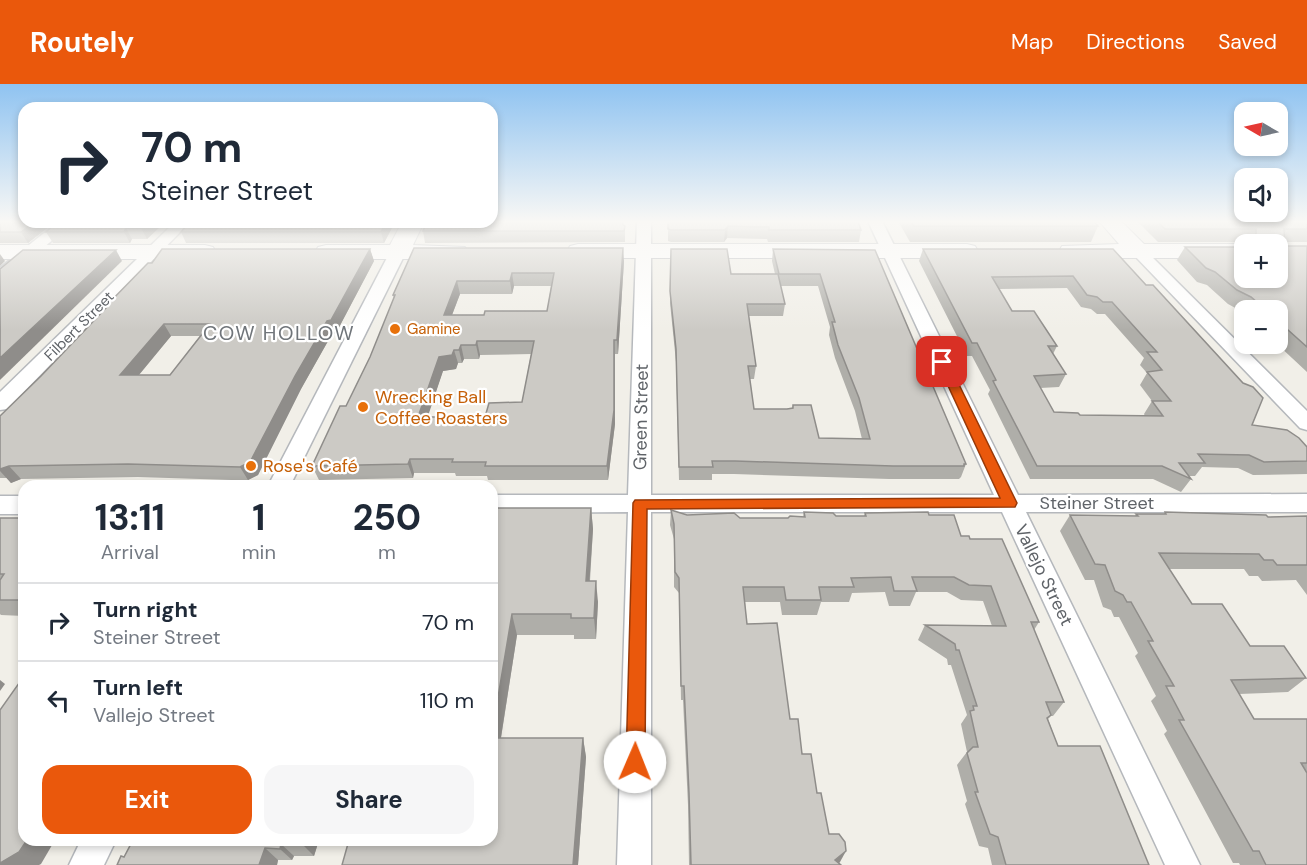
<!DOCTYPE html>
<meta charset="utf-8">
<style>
:root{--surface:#fff;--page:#f6f6f7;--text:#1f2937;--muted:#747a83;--line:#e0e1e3;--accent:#ea580c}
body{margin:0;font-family:"DM Sans",sans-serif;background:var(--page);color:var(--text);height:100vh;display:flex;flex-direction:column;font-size:22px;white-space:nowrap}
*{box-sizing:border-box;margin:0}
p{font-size:20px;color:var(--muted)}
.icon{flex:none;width:33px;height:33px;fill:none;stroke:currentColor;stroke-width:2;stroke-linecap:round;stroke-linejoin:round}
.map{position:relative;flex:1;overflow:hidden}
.details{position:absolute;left:18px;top:396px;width:480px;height:366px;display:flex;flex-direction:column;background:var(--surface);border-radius:18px;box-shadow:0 3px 9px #0003}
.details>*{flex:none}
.guide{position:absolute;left:18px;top:18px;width:480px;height:126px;border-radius:18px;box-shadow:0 3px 9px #0003;background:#fff;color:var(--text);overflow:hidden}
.needle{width:39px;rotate:279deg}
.tools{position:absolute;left:1234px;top:18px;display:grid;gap:12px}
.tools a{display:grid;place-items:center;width:54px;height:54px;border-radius:12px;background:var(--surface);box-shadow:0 3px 9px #0003;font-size:30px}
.pin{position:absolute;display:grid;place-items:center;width:51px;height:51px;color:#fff;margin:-26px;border-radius:12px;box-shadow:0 3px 9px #0006}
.me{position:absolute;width:66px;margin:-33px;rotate:1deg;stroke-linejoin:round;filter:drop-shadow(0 0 4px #0008)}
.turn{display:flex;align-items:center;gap:21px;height:126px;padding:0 24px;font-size:27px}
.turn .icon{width:78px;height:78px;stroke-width:2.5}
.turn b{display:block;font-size:42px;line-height:51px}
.eta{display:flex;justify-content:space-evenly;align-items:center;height:102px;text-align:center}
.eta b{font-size:36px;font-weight:700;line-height:42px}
.action{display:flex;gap:12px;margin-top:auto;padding:12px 24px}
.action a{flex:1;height:69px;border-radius:18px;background:var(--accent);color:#fff;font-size:24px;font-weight:700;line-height:69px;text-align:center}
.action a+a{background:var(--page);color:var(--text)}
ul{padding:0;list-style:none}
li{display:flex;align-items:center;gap:18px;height:78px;padding:0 24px;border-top:2px solid var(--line)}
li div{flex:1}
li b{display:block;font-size:22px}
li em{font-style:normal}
header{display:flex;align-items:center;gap:36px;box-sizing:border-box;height:84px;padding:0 30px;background:var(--accent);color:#fff}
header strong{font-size:28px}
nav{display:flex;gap:33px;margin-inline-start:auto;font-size:21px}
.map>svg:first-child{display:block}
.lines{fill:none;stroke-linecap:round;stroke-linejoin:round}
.street-casing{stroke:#b5b8bc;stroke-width:3}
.secondary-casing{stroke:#b6babf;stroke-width:2}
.street{fill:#fff;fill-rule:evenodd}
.secondary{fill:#fff;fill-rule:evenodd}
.wall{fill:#afaea9;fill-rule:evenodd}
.shaded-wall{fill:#8f8d8a}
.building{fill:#cccac5;stroke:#8f8d8a;stroke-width:1.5;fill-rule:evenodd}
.route{fill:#ea580c;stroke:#983908;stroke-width:1.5}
.food-dot{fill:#e8710a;stroke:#fff;stroke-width:2}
.labels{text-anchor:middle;stroke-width:4.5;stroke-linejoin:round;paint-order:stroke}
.far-street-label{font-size:15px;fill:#5f6368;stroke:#fff}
.far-food-label{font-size:15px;fill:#c56008;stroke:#fff;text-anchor:start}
.food-label{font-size:18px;fill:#c56008;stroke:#fff;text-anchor:start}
.street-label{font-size:18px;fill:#5f6368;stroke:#fff}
.neighbourhood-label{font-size:20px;letter-spacing:1.5px;fill:#70757a;stroke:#fff}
</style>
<header>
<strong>Routely</strong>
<nav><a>Map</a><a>Directions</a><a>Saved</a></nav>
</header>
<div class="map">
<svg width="1307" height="781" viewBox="0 0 1307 781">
<rect width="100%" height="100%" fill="#f1efe8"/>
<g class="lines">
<defs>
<g id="street">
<path d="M637,137H651V411H994L868,137H882L1018,411L1307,410V428H1026L1200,781H1165L1002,428H651V781H617L628,428L492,429V411H628Z"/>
<path d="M58,138H74L6,195L0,197V184Z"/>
<path d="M175,138H190L7,325L0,326V308Z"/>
<path d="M1138,162L1143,164L1307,327V346L1300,344L1133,170L1130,167Z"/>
<path d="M398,163L406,168L290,402H268L390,168Z"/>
<rect x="0" y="412" width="24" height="18"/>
<path d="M81,756H116L104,781H69Z"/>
</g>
<g id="secondary">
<path d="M1099,137H1121L1144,160H1246L1245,174H1070L1062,172L1059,167L1062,162L1119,160Z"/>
<path d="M402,138H424L413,161L465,163L468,168L465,173L457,175H326L318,173L315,168L318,163L326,161H390Z"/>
<path d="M578,160H967L975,162L978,167L975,172L967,174H578L570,172L567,167L570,162Z"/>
<path d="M0,161H205L213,163L216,168L213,173L205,175H0Z"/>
</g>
</defs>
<use href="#street" class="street-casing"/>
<use href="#secondary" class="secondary-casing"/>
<use href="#street" class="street"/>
<use href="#secondary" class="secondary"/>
</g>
<g class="wall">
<path d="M0,137L24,138H55L28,159H0Z"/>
<path d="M492,137H623V141L625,142V158L425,159L423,147Z"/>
<path d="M668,137H858L861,146L859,158H768L767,155L727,154L724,158H671L668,157Z"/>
<path d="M898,137H1094L1098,142L1091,158H910Z"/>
<path d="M1137,137H1307V158H1285V162H1307V288L1277,260H1278V226H1245V230L1241,227L1228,220L1207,201L1197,198L1177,176L1185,163L1245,194L1278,160H1248V158H1158Z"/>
<path d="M165,138L147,155H132L130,159H53L46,148Z"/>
<path d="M181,138H395L384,159H186L181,148L184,144Z"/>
<path d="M414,164L624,177L618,270H615V340L608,396H488L487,392H456L455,389H414L413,394L319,396L312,382L346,322L370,273L394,214L393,211ZM514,202H551L547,227L484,231H452L460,210H512ZM531,270L522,318L485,333H427L443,287L456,285L458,279H462L464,275H479L480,271Z"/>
<path d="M370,165L374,177L336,249L332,250L301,305L258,391L248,396H231L138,393L21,395L11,399L7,394H0V332L41,292L106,225L105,223ZM171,252H200L170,291H139Z"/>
<path d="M671,165L731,190H775L772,177L773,165L875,166L966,380L961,393L959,395H889L734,390H712V396H679L676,278L670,219ZM780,202H818L830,243L829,251L835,274L855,327L862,355L819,354L793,321L792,324L787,325H754L750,295H754L756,282L749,232H783L785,220Z"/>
<path d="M923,165H1113L1252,341L1307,363V390L1253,391L1238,384L1202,383L1195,392H1188L1191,395L1181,408L1153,395H1030L988,310L990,306L972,272H967L919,177ZM1067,204L1081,223L1091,225L1097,230H1105L1144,274L1140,281L1147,289L1140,301L1152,317L1144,330L1145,332L1080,331L1054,328L1040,304L1059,303L1066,290L1053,270L1057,262L1012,227L999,205Z"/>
<path d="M492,424H591L593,445L590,497L598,518L596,555H574V551H517L501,654H583L586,673L578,781H342L492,756Z"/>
<path d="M671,426L687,431L740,434H788L803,433L804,428L836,432H864L865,429L929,431L961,452L970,455L1039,538L1034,546L1064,618L1053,632H1051L1048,635L1058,662L1149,781H992L988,764L979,762L965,720L967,717L957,681L967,668L961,640L967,631L951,581H948L947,575L918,556L925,541L992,542L983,517L961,516L947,508H916L910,522H889L885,508L852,509L849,518H821L817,531H782L780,518H745L747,540L790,635L817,709L829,750L840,778L839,779L841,781H689L688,721L683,616H681L679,509L674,503V455L670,441Z"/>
<path d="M1165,428L1268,433L1307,432V511L1296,496L1262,497L1258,492H1249L1244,485H1169L1192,520L1250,562L1306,594L1288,608L1239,610L1254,635H1307V781H1240L1239,779H1233L1164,650L1167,647L1151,617L1156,612L1135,572L1138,569L1119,533H1114L1111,526L1103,523L1094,496H1085L1060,447L1070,431L1135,432L1136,430H1164Z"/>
<path d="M0,434H24V532L1,531L0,530Z"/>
<path d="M133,756H319L314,772H294L292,776H278L277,781H117L124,773Z"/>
</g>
<g class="shaded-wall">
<path d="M34,138H55L28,159L21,148Z"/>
<path d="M148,138H165L147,155L141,144Z"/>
<path d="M386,138H395L384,159L381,148Z"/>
<path d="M728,142L727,154L724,158L725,146Z"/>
<path d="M126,144L132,155L130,159L124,148Z"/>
<path d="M623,164L624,177L618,270L617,256Z"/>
<path d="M370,165L374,177L336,249L332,250L301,305L258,391L248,396L240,383Z"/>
<path d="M116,166L122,177L0,296V274Z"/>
<path d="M0,170L5,177L0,182Z"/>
<path d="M512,189L514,202L512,210L510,197Z"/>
<path d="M457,197L460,210L447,244L444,231Z"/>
<path d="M164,240L171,252L128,304L120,291Z"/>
<path d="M614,256L615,340L608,396L607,382Z"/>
<path d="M477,257L480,271L479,275L476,261Z"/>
<path d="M461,261L464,275L462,279L459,266Z"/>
<path d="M454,266L458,279L456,285L443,287L423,347L418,333L439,273Z"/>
<path d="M410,375L414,389L413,394L408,380Z"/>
<path d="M9,382L21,395L11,399L0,387V385Z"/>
<path d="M591,424L593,445L588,518L586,497Z"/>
<path d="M596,497L598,518L596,555L594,534Z"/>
<path d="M512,530L517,551L498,672L492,656V649Z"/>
<path d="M0,596L5,600L0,607Z"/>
<path d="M583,654L586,673L578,781H573Z"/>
<path d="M27,756H55L41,780L39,781H0V779Z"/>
<path d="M303,756H319L314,772L302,760Z"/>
<path d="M281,760L294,772L292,776L280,765Z"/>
<path d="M265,764L278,776L277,781H259Z"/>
<path d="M846,767L840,778L836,781L835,776Z"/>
</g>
<g class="building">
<path d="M0,137H24V138H34L21,148H0Z"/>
<path d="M492,137H622L623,141L625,142L624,147H423L427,138H492Z"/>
<path d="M668,137H858L861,146H769V143L728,142L725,146H671L668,145Z"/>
<path d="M911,137H1094L1098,142H914Z"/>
<path d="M1157,137H1307V145H1284L1285,162H1307V263L1278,237V226H1266L1251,213L1237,206L1215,188L1206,184L1185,163H1245V194H1278V160H1256V145H1165Z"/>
<path d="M57,138H148L141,144H126L124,148H46Z"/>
<path d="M182,138H386L381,148H181L186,142Z"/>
<path d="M414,164H623L617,256H614V326L607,382H485L486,378H452L453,375H410L408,380L312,382L340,322H346L370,273L395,211H393ZM512,189H554L547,227H485L484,231H444L457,197H510ZM477,257H534L522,318L489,319L485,333H418L439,273L452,271L454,266H459L461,261H476Z"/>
<path d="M162,165H370L331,236L327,237L295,292L250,378L240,383L128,380L9,382L0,385V332L41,292L107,223H105L148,179H152ZM164,240H210L170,291H120Z"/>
<path d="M671,165H727L731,190H778L785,220H747L756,282H748L754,325H787L793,324V321H811L819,354L870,355L859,314L838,261L832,238H835L820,190H779L773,165L875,166L966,380H964V382H893L735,377H712L713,383H679L676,265L670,207Z"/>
<path d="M923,165H1113L1146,201H1153L1243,299L1253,303L1263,314L1252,341L1287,346L1299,354L1307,363V377L1264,378L1249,371L1198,370L1205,379H1179L1191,395L1162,382H1037L993,297L996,296L977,259H972ZM1073,192L1087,211L1097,213L1103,218H1112L1157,268H1147L1162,286L1147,288L1171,317H1152L1163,332L1080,331L1078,329L1054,328L1034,292L1066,290L1048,262H1057L1034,227H1012L992,193Z"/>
<path d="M23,166H116L0,274V185Z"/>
<path d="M492,424H591L586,497H596L594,534H571V530H512L492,649V502L494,492H492Z"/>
<path d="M671,426L687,431L734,429L740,434H788L790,432L805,433L804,428L833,429L836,432H866L865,429L928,428L929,431H954L961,452H969L970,455H1002L1039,538H1031L1064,618H1046L1051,631L1047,634L1058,662H1100L1149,781H1006L998,753L990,750L975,708H978L967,669L973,663H978L970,627L974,626L973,622H977L959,566H956L955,560L925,541L1006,542L991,502L969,501L954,493H912L917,507H894L891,493L851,494L854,503H819L821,516H786L784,503H743L747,540L777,539L790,635H798L802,670H811L817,709H821L829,750H839L845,758L846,767L835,776L841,781H691L689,709L684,602H681L679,494L675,488L674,440Z"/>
<path d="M1165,428L1266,431L1268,433L1307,432V481H1277L1273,476H1264L1259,470L1159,469L1192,520H1222L1250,562H1284L1306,594L1231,596L1254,635H1307V679H1301L1307,689V781H1266L1259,767H1253L1179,636H1184L1166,602H1174L1148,557H1153L1131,518H1127L1123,511L1115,507L1105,481L1095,480L1070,431L1138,432L1136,430H1166Z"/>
<path d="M0,434H24V516H0V496L4,490H0Z"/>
<path d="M24,592V756H27L19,768L0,779V626Z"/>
<path d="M492,654H583L573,781H342L349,756H492Z"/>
<path d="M133,756H303L302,760H281L280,765L265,764L259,781H117L121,772L124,773Z"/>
</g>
<linearGradient id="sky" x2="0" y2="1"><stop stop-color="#8fc3f1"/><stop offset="0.56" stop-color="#f9f8f5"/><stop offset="1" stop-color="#f9f8f5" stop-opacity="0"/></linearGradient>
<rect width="1307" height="246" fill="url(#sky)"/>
<path class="route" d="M942,275L948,278L1017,419L1015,423L647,425L645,678L642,685L635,688L629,685L626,678L633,419L635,416L1000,414L937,278Z"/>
<g class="food-dot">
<circle cx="395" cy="245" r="6"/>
<circle cx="363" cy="323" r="6"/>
<circle cx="251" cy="382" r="6"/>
</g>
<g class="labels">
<g class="far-street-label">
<text transform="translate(79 242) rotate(-45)" y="5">Filbert Street</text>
</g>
<g class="far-food-label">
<text x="407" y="250">Gamine</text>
</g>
<g class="food-label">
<text x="375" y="319">Wrecking Ball<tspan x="375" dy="21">Coffee Roasters</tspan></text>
<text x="263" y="388">Rose's Café</text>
</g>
<g class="street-label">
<text transform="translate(641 333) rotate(-89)" y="6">Green Street</text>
<text x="1097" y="425">Steiner Street</text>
<text transform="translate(1044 491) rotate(64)" y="6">Vallejo Street</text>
</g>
<g class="neighbourhood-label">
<text x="279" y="256">COW HOLLOW</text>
</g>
</g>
</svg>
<div class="tools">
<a><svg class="needle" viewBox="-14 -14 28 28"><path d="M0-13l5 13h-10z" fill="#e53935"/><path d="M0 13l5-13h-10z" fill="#747a83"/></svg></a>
<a><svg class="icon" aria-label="sound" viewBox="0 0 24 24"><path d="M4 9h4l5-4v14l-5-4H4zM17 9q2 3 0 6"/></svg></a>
<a>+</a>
<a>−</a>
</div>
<div class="pin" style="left:942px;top:278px;background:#d93025"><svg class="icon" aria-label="arrive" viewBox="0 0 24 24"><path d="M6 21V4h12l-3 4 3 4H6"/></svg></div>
<svg class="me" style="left:635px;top:678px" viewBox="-20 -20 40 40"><circle r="19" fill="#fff"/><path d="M0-13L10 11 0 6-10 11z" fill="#ea580c"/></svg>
<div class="guide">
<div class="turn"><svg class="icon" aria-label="right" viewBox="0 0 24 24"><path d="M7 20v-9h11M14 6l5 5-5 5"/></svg><div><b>70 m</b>Steiner Street</div></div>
</div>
<section class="details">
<div class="eta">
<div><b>13:11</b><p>Arrival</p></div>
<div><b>1</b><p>min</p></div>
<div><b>250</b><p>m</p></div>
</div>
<ul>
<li><svg class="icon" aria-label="right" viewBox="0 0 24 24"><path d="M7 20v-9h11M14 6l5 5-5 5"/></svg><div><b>Turn right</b><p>Steiner Street</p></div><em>70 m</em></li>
<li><svg class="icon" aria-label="left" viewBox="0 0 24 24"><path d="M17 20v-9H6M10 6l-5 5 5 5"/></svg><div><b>Turn left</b><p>Vallejo Street</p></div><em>110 m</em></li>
</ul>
<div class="action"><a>Exit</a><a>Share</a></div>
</section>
</div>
